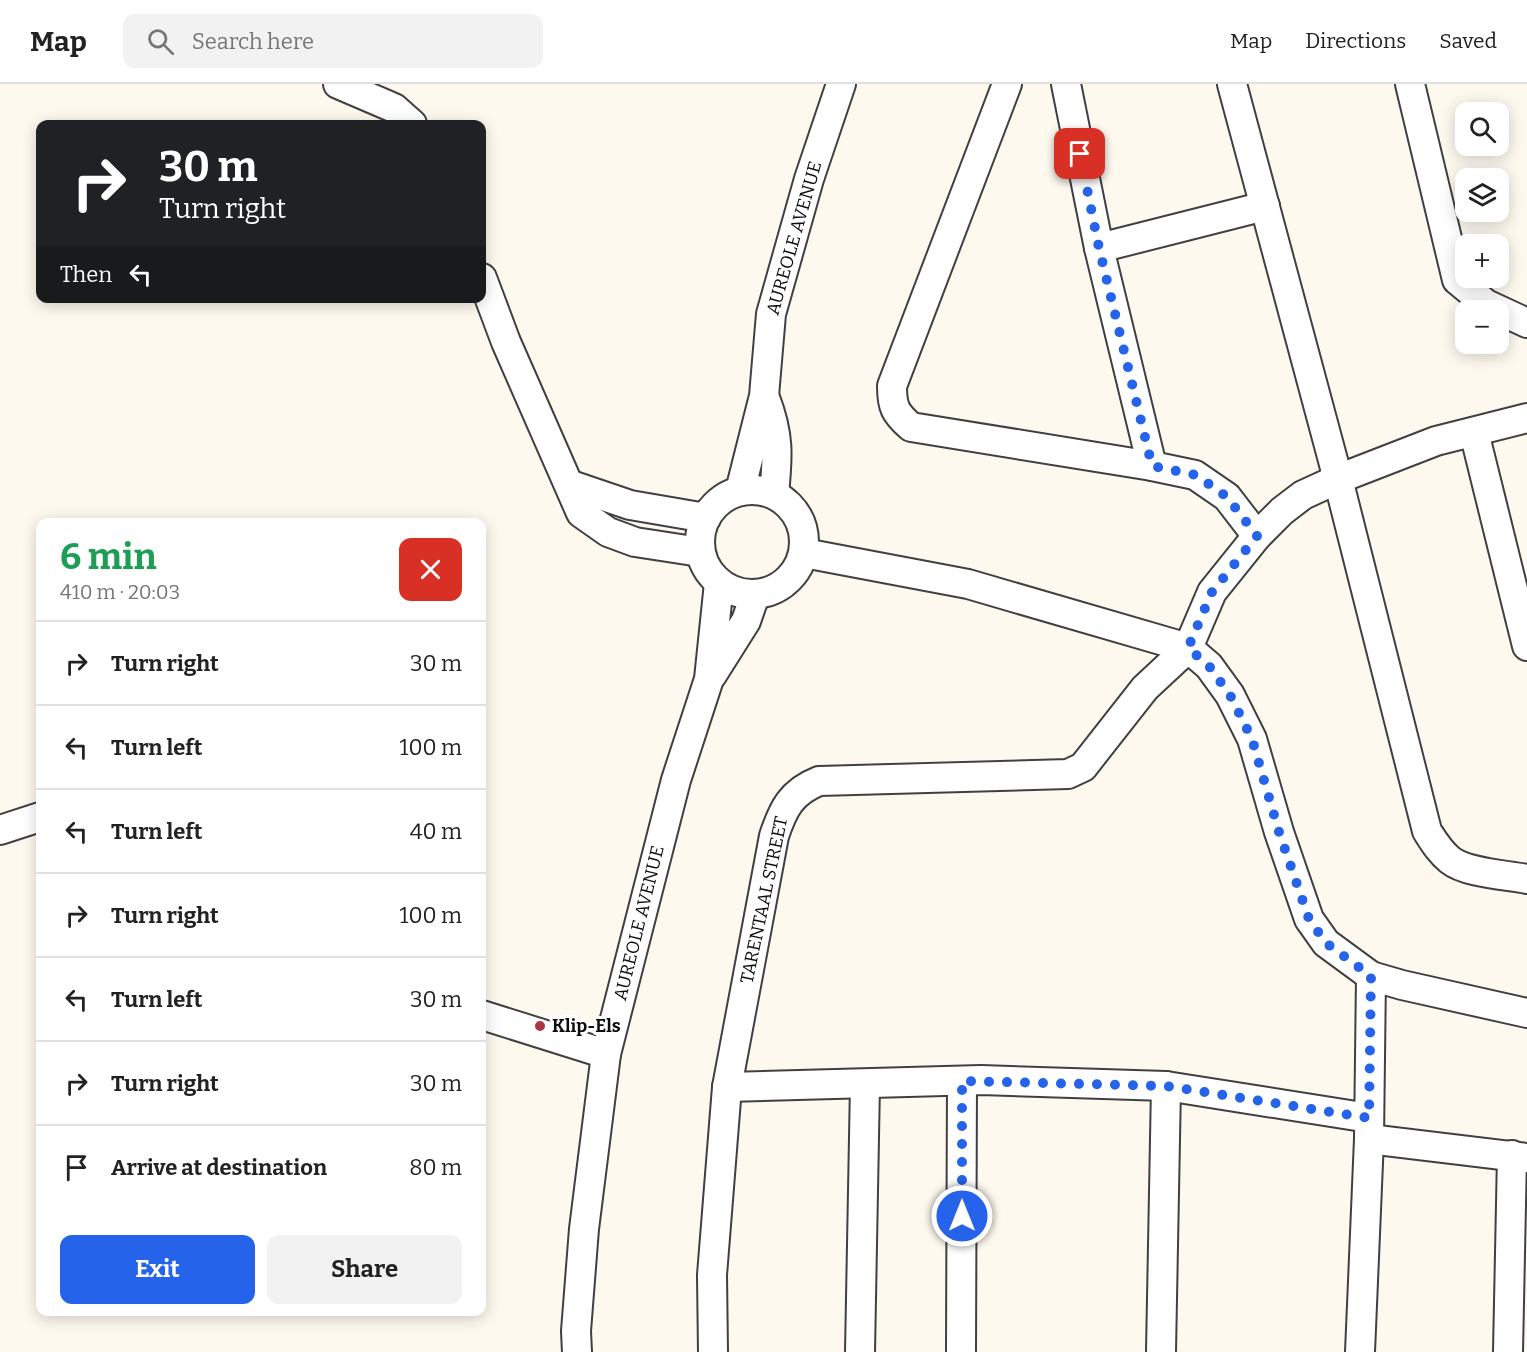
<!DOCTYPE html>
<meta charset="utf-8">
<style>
:root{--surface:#fff;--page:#f2f2f2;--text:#222;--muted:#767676;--line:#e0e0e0;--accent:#2563eb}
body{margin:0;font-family:Bitter,serif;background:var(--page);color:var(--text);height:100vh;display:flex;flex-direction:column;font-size:22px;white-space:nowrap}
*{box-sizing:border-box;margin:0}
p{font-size:20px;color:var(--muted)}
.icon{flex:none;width:33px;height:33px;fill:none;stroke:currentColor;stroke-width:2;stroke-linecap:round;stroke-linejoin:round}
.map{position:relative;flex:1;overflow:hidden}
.side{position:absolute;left:36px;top:434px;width:450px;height:798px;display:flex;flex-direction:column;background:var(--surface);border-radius:12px;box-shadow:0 3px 15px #0003}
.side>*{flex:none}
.hud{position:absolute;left:36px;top:36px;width:450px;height:183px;border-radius:12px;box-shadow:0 3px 15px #0003;background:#202124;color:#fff;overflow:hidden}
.buttons{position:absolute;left:1455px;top:18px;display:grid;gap:12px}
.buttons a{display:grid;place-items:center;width:54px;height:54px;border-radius:12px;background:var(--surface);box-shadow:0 3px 15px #0003;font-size:30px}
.pin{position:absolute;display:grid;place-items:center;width:51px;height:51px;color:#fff;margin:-26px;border-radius:12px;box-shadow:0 3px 9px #0006}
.me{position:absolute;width:66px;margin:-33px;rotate:0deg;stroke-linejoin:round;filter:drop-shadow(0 0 4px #0008)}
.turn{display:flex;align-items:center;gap:21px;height:126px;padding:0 24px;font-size:27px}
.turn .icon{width:78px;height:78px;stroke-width:2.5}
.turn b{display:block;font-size:42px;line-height:51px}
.then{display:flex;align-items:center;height:57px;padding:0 24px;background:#0003;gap:12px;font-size:22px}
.round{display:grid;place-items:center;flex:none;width:63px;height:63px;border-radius:12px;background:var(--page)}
.summary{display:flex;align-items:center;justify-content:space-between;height:102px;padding:0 24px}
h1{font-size:36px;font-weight:700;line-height:45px;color:#1e9e55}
.action{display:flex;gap:12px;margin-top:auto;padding:12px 24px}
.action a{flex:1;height:69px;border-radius:12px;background:var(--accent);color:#fff;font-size:24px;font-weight:700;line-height:69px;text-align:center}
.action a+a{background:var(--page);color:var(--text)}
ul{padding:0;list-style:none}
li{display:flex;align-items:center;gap:18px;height:84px;padding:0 24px;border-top:2px solid var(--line)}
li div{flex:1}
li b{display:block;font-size:22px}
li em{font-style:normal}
header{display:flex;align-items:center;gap:36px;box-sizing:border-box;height:84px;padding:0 30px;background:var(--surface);border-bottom:2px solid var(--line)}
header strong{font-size:28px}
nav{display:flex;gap:33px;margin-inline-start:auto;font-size:21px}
.search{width:420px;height:54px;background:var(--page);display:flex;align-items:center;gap:15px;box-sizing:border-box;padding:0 21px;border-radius:12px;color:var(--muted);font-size:22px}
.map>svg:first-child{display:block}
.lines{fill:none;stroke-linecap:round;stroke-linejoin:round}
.minor-casing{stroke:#404040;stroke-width:32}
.minor{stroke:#fff;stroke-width:28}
.route{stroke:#2563eb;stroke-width:10;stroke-dasharray:0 18}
.poi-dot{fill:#ac3644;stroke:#fff;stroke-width:2}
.labels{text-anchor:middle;stroke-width:6;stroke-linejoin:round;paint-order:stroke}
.street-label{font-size:18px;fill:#0d0d0d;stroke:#fff}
.poi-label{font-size:18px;font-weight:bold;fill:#0d0d0d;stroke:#fff;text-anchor:start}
</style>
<header>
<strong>Map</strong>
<div class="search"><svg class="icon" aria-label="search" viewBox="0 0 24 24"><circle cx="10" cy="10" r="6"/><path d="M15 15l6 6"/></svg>Search here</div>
<nav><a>Map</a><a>Directions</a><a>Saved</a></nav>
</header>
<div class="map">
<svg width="1527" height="1268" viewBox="0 0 1527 1268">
<rect width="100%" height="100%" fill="#fdf9ef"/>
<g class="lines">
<defs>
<g id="minor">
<path d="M338,0L394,24L412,40"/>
<path d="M1007,0L892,302C892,323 895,329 911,343L1152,382"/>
<path d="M1066,0L1099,164L1152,382L1195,391L1227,413L1257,452"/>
<path d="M1232,0L1338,395L1427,747C1434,758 1440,768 1450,776C1466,789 1506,791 1527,795"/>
<path d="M1410,0L1457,196L1486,220L1527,239"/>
<path d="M1099,164L1265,122"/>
<path d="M482,194L506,258L581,429L608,448L635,458L700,468"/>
<path d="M765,314C779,350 778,371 774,410"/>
<path d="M1474,348L1527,562"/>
<path d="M571,401L630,421L706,434"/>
<circle cx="752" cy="458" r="52"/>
<path d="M740,407L764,312L771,230L809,95L841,0"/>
<path d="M804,469L968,500L1188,564L1209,582L1230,611L1252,655L1279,748L1309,835L1326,859L1371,892L1402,901L1527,929"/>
<path d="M712,591L746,537L755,511"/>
<path d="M0,746L40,733"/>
<path d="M482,931L606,970"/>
<path d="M727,1003L981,996L1166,1002L1369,1034"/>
<path d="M1369,1055L1527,1074"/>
<path d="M577,1268L576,1247L584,1145L606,970L676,696L709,595L719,499"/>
<path d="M713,1268L712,1191L727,1003L774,752C783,725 791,708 819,697L1068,690L1083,683L1145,604L1188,564L1212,508L1257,452L1282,427L1303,411L1338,395L1436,357L1527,334"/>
<path d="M860,1268L865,1000"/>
<path d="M961,1268L962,997"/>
<path d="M1161,1268L1166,1002"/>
<path d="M1360,1268L1369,1055L1371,892"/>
<path d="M1508,1268L1512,1071"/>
</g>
</defs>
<use href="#minor" class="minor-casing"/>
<use href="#minor" class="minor"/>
</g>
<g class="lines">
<path class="route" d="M962,1132V997L1166,1002L1369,1034L1371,892L1326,859L1309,835L1279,748L1252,655L1230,611L1209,582L1188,564L1212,508L1257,452L1227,413L1196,391L1152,382L1099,164L1080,70"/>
</g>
<circle class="poi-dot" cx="540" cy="942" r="6"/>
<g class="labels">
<g class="street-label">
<text transform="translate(794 154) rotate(-74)" y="6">AUREOLE AVENUE</text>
<text transform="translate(764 816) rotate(-78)" y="6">TARENTAAL STREET</text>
<text transform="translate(639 839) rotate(-76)" y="6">AUREOLE AVENUE</text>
</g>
<g class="poi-label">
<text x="552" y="948">Klip-Els</text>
</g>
</g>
</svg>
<div class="buttons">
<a><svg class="icon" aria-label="search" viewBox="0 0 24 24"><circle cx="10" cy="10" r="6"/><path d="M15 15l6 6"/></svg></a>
<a><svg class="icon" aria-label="layers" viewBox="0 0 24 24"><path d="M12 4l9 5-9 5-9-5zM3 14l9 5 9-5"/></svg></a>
<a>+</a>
<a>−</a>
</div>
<div class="pin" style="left:1080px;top:70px;background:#d93025"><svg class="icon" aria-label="arrive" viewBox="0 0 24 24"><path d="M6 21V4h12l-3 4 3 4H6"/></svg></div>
<svg class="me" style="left:962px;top:1132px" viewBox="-20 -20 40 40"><circle r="17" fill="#2563eb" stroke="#fff" stroke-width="3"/><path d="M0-11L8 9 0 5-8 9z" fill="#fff"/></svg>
<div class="hud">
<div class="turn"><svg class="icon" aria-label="right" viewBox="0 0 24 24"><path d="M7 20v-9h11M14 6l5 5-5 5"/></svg><div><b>30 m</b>Turn right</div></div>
<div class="then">Then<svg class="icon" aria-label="left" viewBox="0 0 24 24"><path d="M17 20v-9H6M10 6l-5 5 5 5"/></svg></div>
</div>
<section class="side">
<div class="summary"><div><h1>6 min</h1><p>410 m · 20:03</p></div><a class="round" style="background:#d93025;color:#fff"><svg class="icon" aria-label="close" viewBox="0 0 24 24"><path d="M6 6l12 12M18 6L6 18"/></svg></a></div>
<ul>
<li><svg class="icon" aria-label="right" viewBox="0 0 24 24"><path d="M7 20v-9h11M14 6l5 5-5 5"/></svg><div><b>Turn right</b></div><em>30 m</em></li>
<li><svg class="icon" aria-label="left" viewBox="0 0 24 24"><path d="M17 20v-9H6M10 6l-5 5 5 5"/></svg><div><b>Turn left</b></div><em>100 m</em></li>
<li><svg class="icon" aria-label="left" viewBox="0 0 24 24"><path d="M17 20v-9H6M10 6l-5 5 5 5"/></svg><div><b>Turn left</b></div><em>40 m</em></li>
<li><svg class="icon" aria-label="right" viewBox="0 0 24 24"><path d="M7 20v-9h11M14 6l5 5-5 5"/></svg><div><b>Turn right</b></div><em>100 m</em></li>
<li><svg class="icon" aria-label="left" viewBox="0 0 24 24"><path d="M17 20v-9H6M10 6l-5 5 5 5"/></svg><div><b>Turn left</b></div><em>30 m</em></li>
<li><svg class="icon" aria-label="right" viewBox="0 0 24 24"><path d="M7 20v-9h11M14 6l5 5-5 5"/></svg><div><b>Turn right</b></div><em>30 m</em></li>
<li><svg class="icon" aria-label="arrive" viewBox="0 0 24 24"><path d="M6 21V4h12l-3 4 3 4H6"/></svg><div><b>Arrive at destination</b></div><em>80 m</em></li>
</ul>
<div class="action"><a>Exit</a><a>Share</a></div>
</section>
</div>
